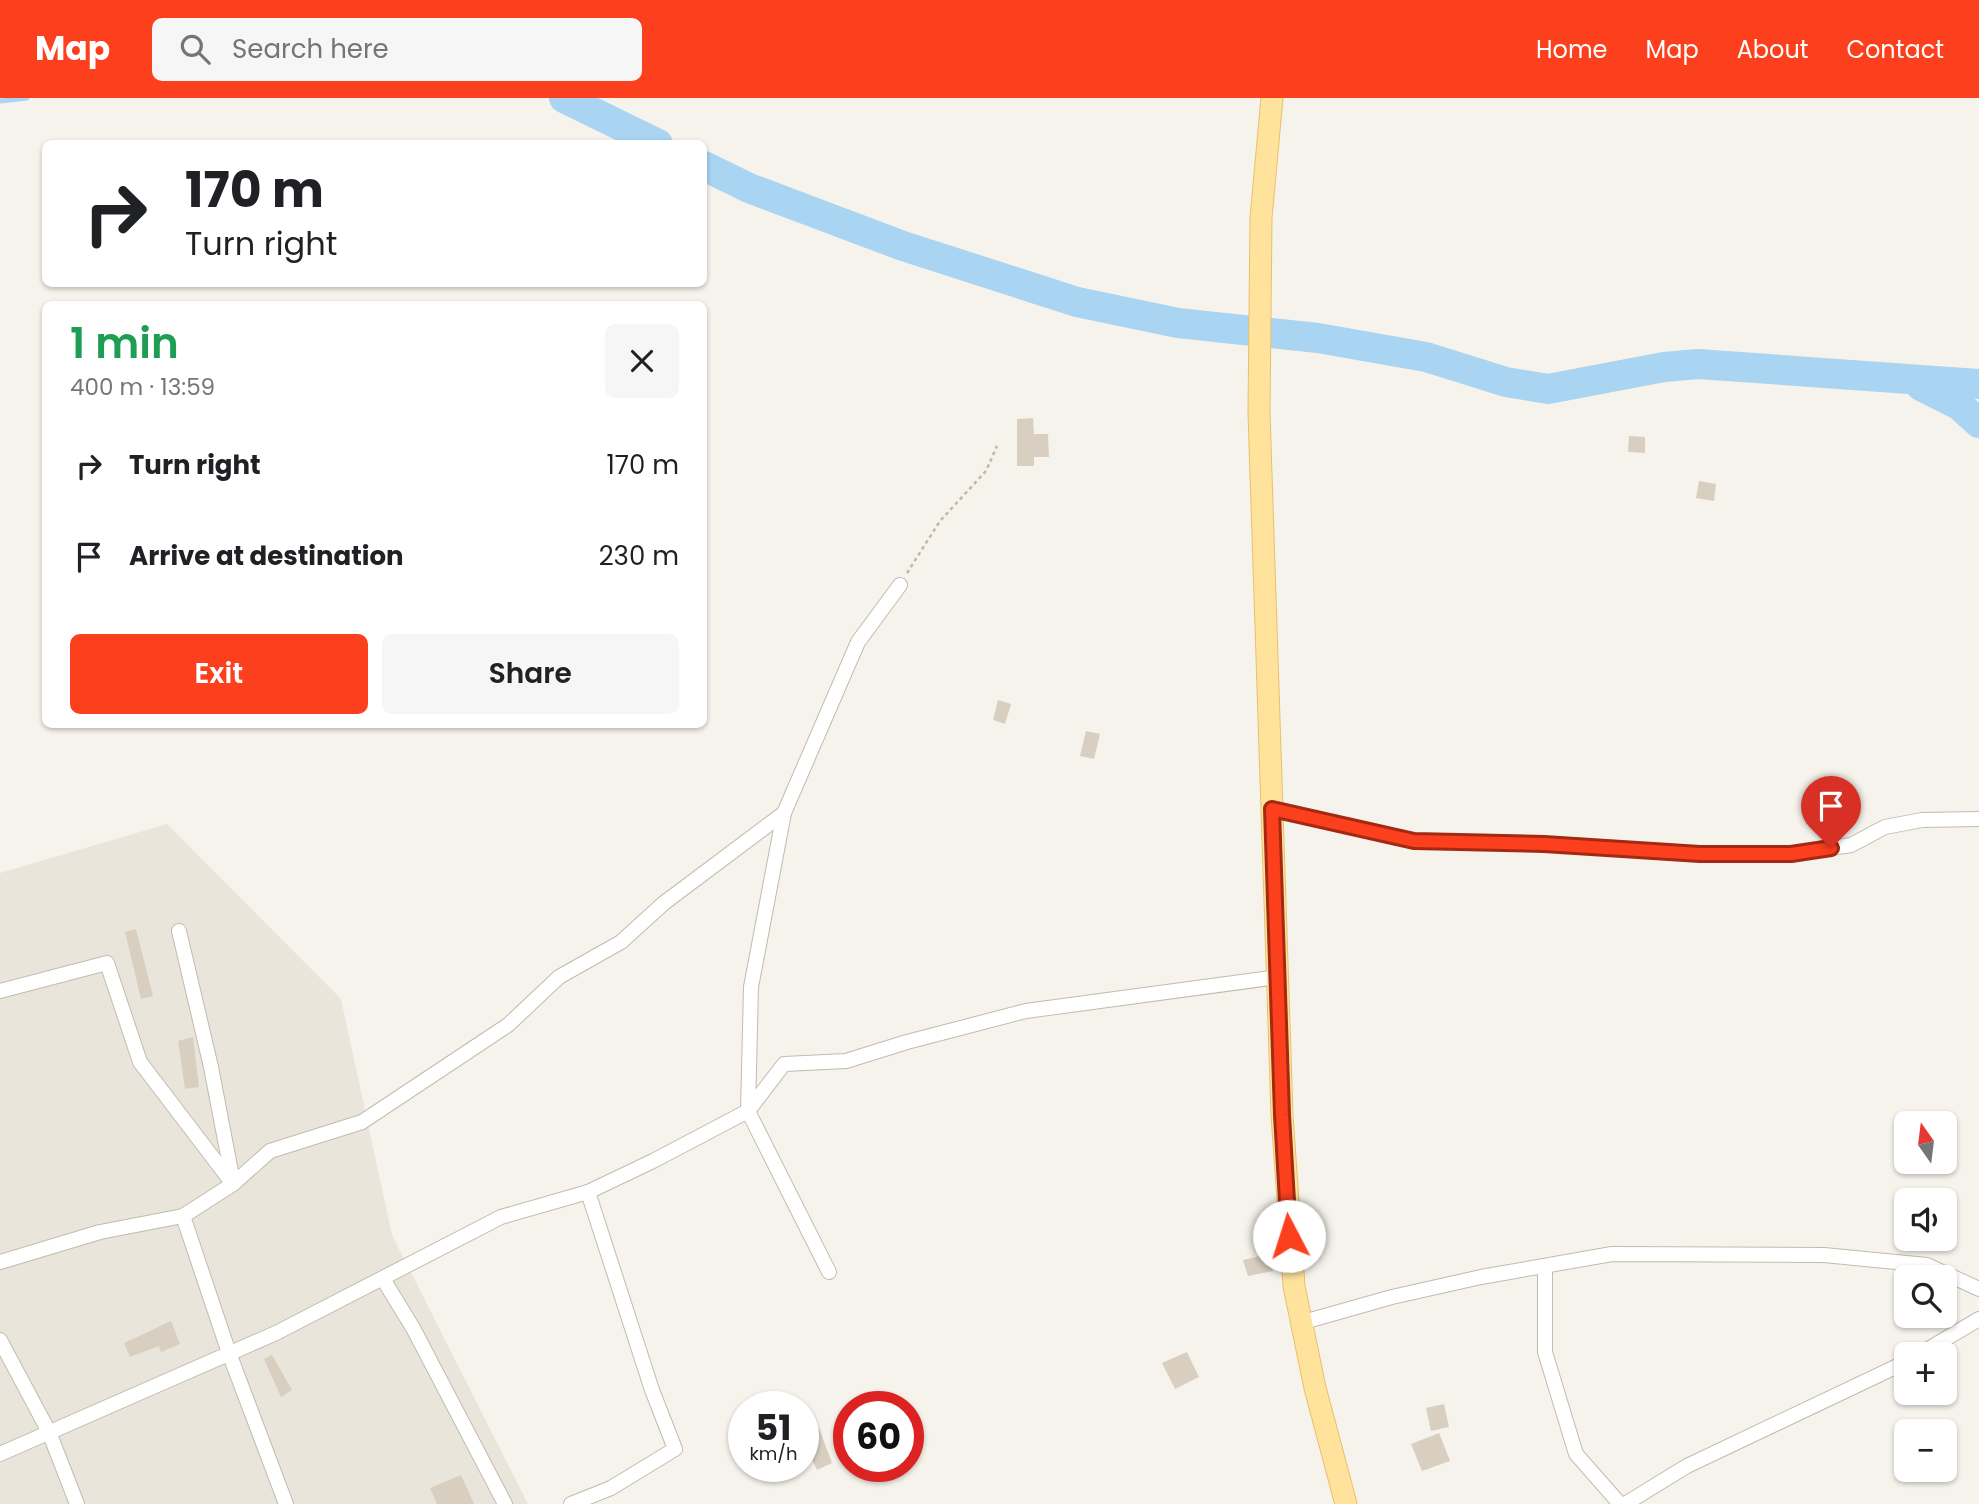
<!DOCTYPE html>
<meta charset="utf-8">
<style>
:root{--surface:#fff;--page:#f6f6f6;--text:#202124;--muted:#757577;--accent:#fc3f1d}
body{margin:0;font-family:Poppins,sans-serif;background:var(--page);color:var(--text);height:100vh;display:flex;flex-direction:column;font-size:26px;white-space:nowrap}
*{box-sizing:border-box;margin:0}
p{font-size:23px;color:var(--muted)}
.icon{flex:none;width:38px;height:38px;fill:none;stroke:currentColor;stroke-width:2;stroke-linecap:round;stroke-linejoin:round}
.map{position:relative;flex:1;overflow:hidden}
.sheet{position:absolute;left:42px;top:203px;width:665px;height:427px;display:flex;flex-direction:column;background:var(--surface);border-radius:10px;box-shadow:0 2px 5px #0004}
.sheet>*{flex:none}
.hud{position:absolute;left:42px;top:42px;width:665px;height:147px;border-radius:10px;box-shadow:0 2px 5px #0004;background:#fff;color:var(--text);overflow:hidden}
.needle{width:46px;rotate:346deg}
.buttons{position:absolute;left:1894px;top:1013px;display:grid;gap:14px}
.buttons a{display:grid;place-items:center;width:63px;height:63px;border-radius:10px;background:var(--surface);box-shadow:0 2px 5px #0004;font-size:35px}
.speed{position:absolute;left:728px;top:1293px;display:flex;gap:14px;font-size:35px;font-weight:700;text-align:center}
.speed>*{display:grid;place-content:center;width:91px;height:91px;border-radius:50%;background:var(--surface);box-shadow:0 2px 5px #0004;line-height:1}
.speed small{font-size:18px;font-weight:400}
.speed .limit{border:10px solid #d22;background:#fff;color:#111}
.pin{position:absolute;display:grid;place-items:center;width:60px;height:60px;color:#fff;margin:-72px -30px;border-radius:50% 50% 50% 0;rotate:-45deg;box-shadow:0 0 7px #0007}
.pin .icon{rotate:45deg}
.me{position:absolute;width:77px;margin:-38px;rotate:355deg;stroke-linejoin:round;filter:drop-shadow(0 0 5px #0008)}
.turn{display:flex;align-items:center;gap:24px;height:147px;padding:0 28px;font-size:32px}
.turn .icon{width:91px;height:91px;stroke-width:2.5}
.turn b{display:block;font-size:49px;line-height:60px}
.round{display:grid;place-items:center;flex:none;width:74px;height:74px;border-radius:10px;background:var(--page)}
.head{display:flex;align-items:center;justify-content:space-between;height:119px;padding:0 28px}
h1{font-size:42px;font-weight:600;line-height:52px;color:#1e9e55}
.cta{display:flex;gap:14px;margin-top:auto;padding:14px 28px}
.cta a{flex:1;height:80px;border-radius:10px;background:var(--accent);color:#fff;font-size:28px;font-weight:600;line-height:80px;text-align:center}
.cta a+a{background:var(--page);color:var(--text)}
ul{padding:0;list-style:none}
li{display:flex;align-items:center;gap:21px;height:91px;padding:0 28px}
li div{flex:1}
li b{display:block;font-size:26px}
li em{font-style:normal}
header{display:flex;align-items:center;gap:42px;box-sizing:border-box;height:98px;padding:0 35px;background:var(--accent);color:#fff}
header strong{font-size:33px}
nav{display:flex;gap:38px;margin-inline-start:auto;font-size:24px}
.search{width:490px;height:63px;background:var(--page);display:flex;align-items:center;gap:18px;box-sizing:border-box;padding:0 24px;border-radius:10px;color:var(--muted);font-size:26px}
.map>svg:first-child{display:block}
.residential{fill:#eae5da}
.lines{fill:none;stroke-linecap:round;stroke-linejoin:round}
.stream{stroke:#a9d4f2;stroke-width:5}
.river{stroke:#a9d4f2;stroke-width:30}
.building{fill:#d8cfc1}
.minor-casing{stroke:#c2bbae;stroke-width:16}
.primary-casing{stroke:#e6c16a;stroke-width:23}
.path{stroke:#c4b79f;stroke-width:2.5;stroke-dasharray:3.5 3.5;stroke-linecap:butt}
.minor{stroke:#fff;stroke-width:14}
.primary{stroke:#ffe39c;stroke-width:21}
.route-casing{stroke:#a42913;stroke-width:18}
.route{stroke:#fc3f1d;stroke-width:12}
</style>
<header>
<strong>Map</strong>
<div class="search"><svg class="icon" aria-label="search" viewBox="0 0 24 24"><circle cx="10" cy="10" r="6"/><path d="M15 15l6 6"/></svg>Search here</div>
<nav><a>Home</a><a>Map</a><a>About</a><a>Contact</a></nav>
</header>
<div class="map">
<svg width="1979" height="1406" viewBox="0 0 1979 1406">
<rect width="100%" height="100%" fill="#f6f3ec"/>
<path class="residential" d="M167,726L341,901L392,1137L528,1406H0V775Z"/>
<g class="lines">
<path class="stream" d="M0,3L27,0"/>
<g class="river">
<path d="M564,0L658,46"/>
<path d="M704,68L749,90L903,148L1077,204L1178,225L1318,240L1426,259L1506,284L1548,291L1664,269L1698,266L1979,286"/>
<path d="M1921,288L1959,307L1979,325"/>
</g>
</g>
<g class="building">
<path d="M1033,320L1034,336H1048L1049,359H1034V368H1017V321Z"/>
<path d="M1629,338L1645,339V355L1628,354Z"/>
<path d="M1699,383L1716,386L1714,403L1696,400Z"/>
<path d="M998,602L1011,606L1005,626L993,622Z"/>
<path d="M1086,633L1100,636L1094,661L1080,658Z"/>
<path d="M136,831L153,898L141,901L125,834Z"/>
<path d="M193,939L199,989L185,991L178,943Z"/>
<path d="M1269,1156L1273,1173L1248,1178L1243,1162Z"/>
<path d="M171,1223L180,1246L161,1254L159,1248L130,1259L124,1245Z"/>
<path d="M1187,1254L1199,1279L1175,1291L1162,1265Z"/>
<path d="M272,1257L292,1292L281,1299L264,1261Z"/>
<path d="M1444,1306L1449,1329L1431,1333L1426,1310Z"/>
<path d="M819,1330L832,1365L817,1372L803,1343V1335Z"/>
<path d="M1439,1335L1450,1363L1422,1373L1411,1346Z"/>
<path d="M461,1377L474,1406H437L430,1390Z"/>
</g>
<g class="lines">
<defs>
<g id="minor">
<path d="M1272,711L1414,743L1544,746L1700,756H1791L1851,747L1885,729L1922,722L1979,721"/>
<path d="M784,715L751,889L748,1013L829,1174"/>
<path d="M179,833L211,969L233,1084"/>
<path d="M0,893L107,865L140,964L233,1086"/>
<path d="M183,1118L229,1255L286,1406"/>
<path d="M0,1164L100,1134L183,1118L233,1086L270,1053L362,1024L508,927L559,879L621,844L664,805L784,715L858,544L900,487"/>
<path d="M1545,1168V1254L1576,1356L1620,1406"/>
<path d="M383,1181L413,1230L505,1406"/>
<path d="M1300,1225L1392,1199L1481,1179L1612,1156L1824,1157L1927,1167L1979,1191"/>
<path d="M0,1242L49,1334L77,1406"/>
<path d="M1920,1256L1979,1221"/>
<path d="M0,1356L276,1235L501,1119L588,1094L653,1063L748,1013L784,966L846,963L907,944L1026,913L1278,879"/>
<path d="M571,1406L611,1390L675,1351L652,1292L588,1094"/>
<path d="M1625,1406L1687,1368L1906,1264"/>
</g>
<path id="primary" d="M1272,0L1261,120L1259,315L1282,1017L1294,1188L1315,1290L1346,1406"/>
</defs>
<use href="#minor" class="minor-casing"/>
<use href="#primary" class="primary-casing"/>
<path class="path" d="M907,475L940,423L986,373L997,348"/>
<use href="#minor" class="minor"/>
<use href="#primary" class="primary"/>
</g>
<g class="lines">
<defs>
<path id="route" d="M1289,1138L1282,1017L1272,711L1414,743L1544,746L1700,756H1791L1831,750"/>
</defs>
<use href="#route" class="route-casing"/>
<use href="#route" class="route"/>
</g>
</svg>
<div class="buttons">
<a><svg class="needle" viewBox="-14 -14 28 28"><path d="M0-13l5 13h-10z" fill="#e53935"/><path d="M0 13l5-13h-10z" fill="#757577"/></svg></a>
<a><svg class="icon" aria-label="sound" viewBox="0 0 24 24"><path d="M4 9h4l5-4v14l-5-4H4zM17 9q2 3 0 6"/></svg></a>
<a><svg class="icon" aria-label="search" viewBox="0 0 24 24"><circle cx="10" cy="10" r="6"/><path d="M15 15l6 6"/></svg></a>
<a>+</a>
<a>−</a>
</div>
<div class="speed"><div>51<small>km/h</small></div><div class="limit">60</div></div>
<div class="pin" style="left:1831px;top:750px;background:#d93025"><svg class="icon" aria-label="arrive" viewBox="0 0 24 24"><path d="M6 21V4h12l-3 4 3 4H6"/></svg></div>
<svg class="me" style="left:1289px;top:1138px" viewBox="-20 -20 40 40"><circle r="19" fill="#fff"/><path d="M0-13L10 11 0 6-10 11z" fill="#fc3f1d"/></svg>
<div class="hud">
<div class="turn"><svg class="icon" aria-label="right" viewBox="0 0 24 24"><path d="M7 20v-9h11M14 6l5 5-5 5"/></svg><div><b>170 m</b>Turn right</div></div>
</div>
<section class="sheet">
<div class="head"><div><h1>1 min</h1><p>400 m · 13:59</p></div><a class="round"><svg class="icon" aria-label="close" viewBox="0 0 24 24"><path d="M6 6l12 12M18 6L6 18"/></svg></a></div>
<ul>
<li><svg class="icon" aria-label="right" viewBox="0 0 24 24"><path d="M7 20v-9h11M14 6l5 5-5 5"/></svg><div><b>Turn right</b></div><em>170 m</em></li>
<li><svg class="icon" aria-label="arrive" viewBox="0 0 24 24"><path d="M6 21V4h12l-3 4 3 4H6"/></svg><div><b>Arrive at destination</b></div><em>230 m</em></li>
</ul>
<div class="cta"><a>Exit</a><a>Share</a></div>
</section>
</div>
